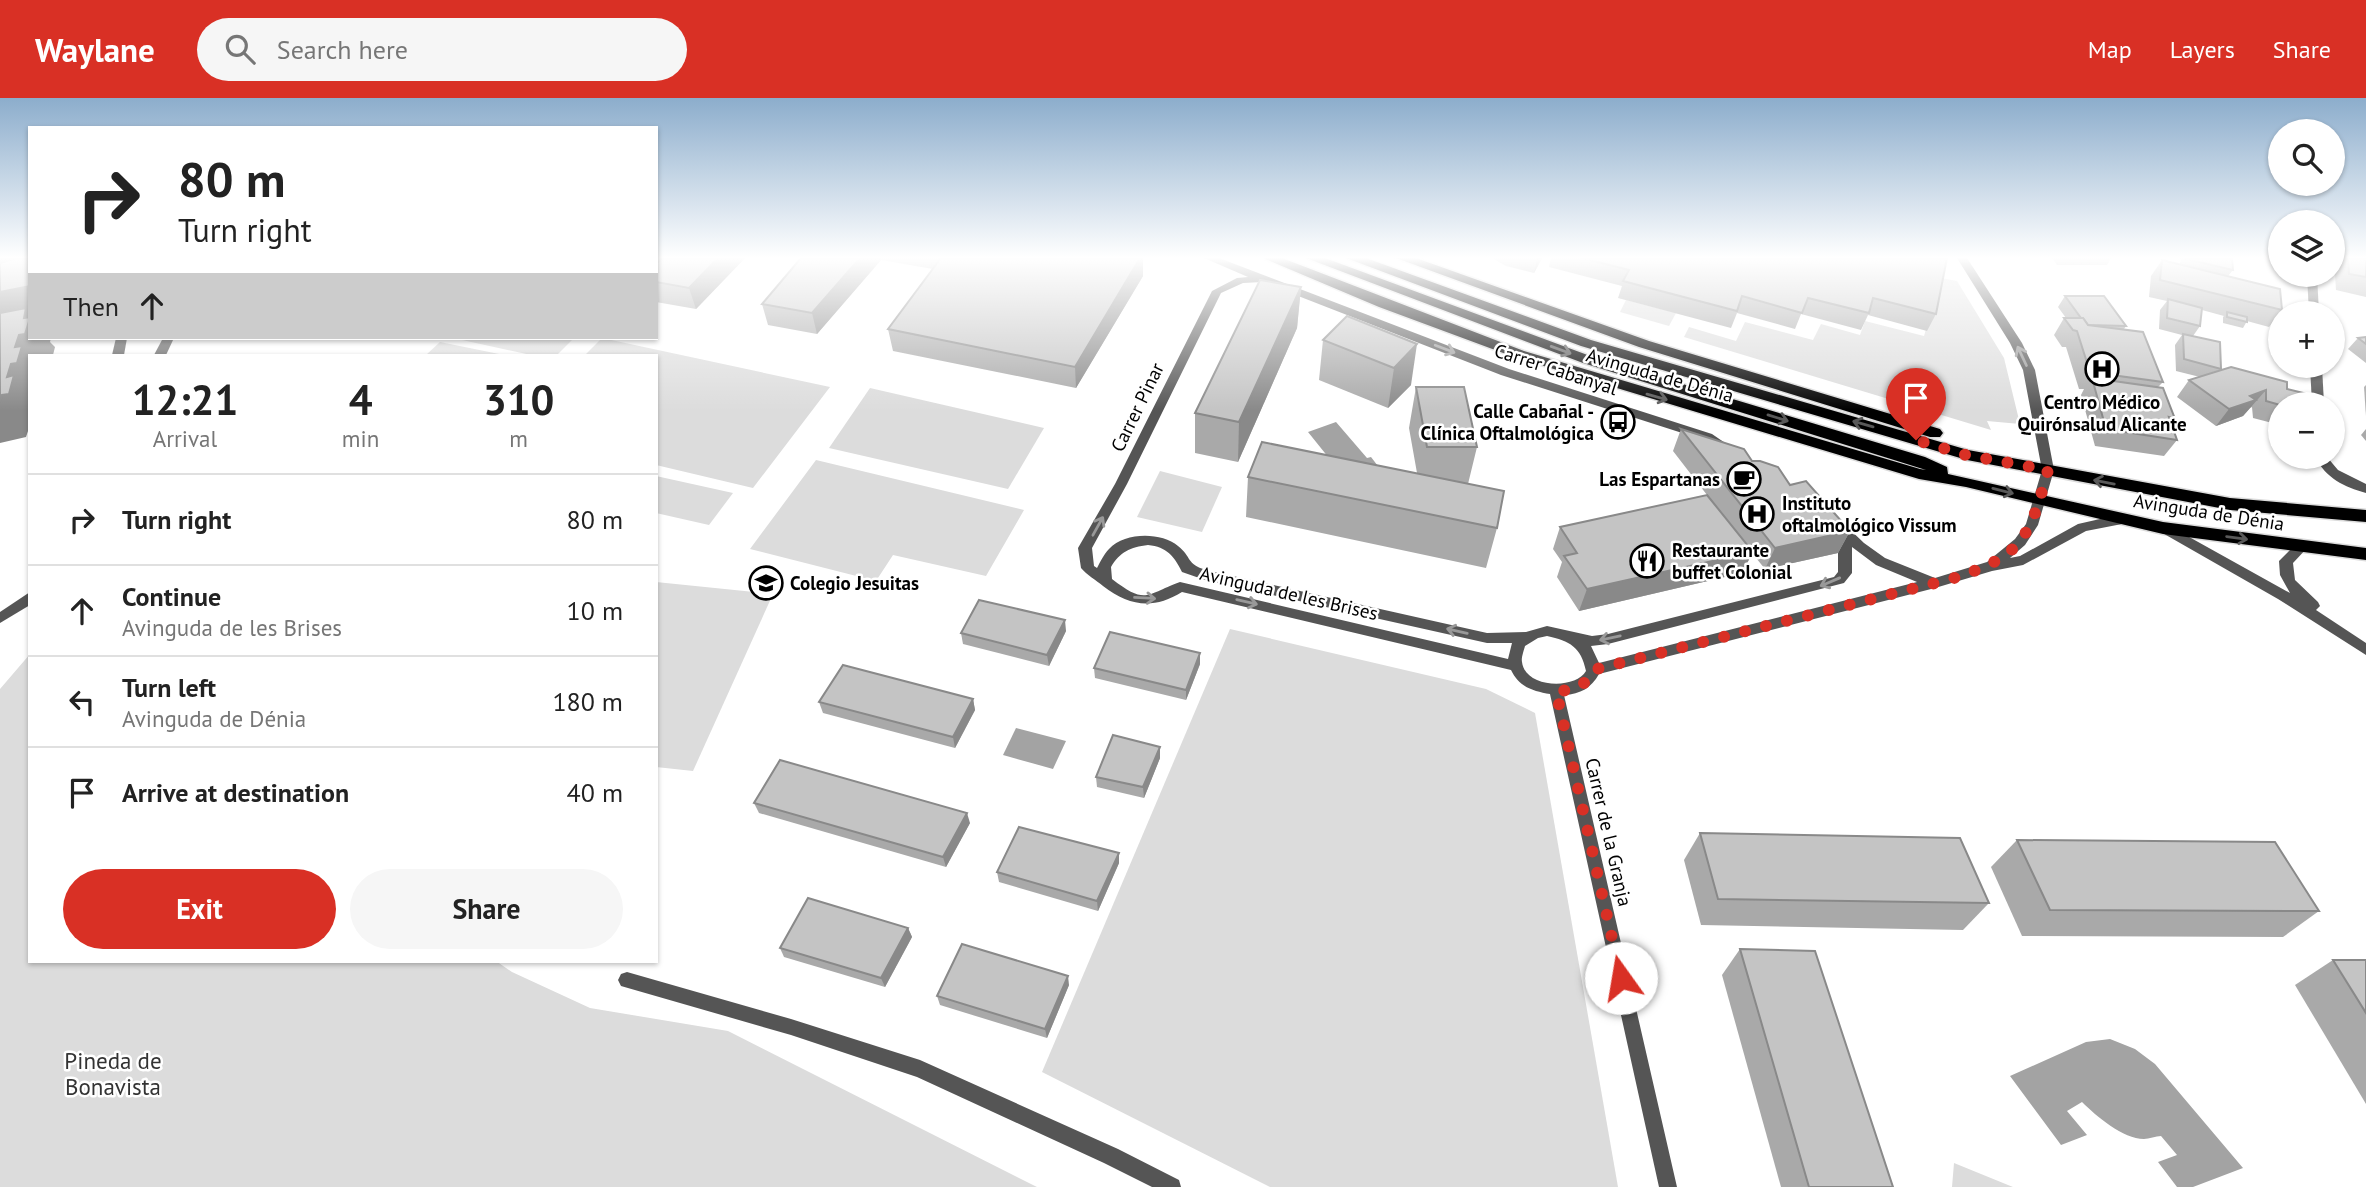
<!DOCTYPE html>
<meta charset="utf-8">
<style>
:root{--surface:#fff;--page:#f6f6f6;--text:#222;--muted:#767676;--line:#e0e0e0;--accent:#d93025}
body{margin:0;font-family:"PT Sans",sans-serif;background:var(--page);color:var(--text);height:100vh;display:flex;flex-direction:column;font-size:26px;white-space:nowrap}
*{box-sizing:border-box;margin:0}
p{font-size:23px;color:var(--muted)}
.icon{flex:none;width:38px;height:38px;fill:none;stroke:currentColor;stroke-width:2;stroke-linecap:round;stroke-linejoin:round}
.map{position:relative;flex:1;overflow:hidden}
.panel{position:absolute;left:28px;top:256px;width:630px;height:609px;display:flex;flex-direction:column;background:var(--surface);border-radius:0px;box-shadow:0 2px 5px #0004}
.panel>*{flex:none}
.banner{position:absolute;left:28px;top:28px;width:630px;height:214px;border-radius:0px;box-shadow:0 2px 5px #0004;background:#fff;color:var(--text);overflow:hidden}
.controls{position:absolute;left:2268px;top:21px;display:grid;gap:14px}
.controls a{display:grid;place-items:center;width:77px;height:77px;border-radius:50%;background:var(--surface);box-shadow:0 2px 5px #0004;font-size:35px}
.pin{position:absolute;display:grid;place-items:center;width:60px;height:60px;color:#fff;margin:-72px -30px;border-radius:50% 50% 50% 0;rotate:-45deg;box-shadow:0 0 7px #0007}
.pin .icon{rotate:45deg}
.me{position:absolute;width:77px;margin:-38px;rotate:347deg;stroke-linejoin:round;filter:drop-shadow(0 0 5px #0008)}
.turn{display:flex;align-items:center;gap:24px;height:147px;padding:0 35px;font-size:32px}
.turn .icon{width:91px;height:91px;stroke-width:2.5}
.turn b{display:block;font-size:49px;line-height:60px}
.then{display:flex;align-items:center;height:66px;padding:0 35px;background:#0003;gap:14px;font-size:26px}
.eta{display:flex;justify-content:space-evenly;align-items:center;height:119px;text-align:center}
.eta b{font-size:42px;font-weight:600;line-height:49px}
.button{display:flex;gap:14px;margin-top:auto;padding:14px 35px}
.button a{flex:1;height:80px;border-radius:42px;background:var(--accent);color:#fff;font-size:28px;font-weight:600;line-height:80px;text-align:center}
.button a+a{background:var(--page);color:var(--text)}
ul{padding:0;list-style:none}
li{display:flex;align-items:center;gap:21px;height:91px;padding:0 35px;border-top:2px solid var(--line)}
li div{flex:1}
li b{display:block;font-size:26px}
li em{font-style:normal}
header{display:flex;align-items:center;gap:42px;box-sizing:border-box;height:98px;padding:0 35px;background:var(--accent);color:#fff}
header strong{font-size:33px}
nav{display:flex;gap:38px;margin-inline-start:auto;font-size:24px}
.search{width:490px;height:63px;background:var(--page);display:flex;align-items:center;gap:18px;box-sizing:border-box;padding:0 24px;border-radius:38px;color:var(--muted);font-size:26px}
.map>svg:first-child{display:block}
.green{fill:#dcdcdc}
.water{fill:#a3a3a3}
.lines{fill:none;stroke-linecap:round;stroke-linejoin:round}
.primary-casing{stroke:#dbdbdb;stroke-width:3}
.minor{fill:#555;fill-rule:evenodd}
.primary{fill:#000;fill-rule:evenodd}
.wall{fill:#a9a9a9}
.shaded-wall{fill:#898989}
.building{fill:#c4c4c4;stroke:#898989;stroke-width:2}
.oneway{stroke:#999}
.oneway2{stroke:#595959}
.route{stroke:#d93025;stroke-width:12;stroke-dasharray:0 21.6}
.labels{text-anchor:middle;stroke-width:5;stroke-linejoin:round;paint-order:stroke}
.street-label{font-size:19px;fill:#000;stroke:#fff}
.poi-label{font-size:19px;font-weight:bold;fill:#000;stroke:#fff;text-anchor:start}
.near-park-label{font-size:23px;fill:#333;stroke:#fff}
</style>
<header>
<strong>Waylane</strong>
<div class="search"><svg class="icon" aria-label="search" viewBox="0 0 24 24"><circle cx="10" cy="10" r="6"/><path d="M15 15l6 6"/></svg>Search here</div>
<nav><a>Map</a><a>Layers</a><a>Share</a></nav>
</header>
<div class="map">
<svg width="2366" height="1089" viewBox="0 0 2366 1089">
<rect width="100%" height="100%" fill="#fff"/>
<g class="green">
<path d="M1941,180L1957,183L2004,260L2020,326L1987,323L1991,332L1684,239L1689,229L1736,243L1745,224L1813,242L1821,226L1860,237L1865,223L1924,238Z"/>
<path d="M1626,202L1676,215L1669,228L1620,214Z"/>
<path d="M453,240H574L557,257H531Z"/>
<path d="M602,240L830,289L753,390L656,367V257H585Z"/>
<path d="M440,244L504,257H426Z"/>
<path d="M870,290L1044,330L1008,391L829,350Z"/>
<path d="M816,362L1024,412L986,478L893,457L876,483L750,451Z"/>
<path d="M1160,373L1222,389L1202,434L1137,419Z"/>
<path d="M656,378L733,395L709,427L656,415Z"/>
<path d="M656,484L773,496L693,673L656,669Z"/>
<path d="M1230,531L1486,591L1535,615L1618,1089H1270L1042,974Z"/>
<path d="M30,556V863H496L512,874L590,910L728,933L1037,1089H0V591Z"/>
<path d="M1954,1065L2008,1087L2013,1089H1952Z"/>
</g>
<g class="water">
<path d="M1336,324L1367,360L1371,359L1381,372L1341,375L1308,334Z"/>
<path d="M1016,630L1066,643L1053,671L1003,657Z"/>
<path d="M2110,941L2135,951L2155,966L2243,1070L2193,1089H2177L2158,1064L2177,1057L2161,1038C2156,1038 2149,1041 2144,1041C2123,1041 2096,1018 2082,1004L2067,1013L2087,1037L2061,1047L2010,978L2086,944Z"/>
</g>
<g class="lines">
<defs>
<g id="primary">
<path d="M1263,160H1282L1524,253L1920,371L1926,372L1583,265L1306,160H1325L1593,259L1925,359L1947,369L1948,376L2163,424L2366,450V462L2163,436L1966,389L1919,381L1514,259L1379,209Z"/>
<path d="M1346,160H1366L1591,242L1968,352L2230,400L2366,412V424L2230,412L1967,362L1581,248Z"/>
<path d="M1396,160H1416L1649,243L1940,331L1943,335L1940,339H1930L1639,249Z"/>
</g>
</defs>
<use href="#primary" class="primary-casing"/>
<g class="minor">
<path d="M1204,160H1219L1509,271L1712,336L1731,349L1725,353L1704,342L1501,277L1262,184L1243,185L1221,195L1127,386L1092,450L1094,468L1097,470C1100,464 1104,456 1109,451C1125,434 1161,434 1178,448C1192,459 1186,466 1206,472L1487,535L1526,534L1547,528L1592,538L1608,536L1834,479L1838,474V446L1833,435L1835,433L1830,426L1836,421L1841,423L1864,445L1885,460L1935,480L1987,464L2015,441L2026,426L2042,372L2023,272L2010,245L1957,160H1967L2022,245L2035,272L2054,372L2038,427L2025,447L2010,460L2020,458L2078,426L2122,416L2128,421L2122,426L2086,433L2023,467L1992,473L1935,490L1599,576C1591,590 1581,596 1564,597L1677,1089H1659L1550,596C1533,593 1519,589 1511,572L1182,494C1153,512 1129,508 1103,488C1096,482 1087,477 1081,470L1078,450L1115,386L1212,193L1237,180L1248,179ZM1148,447C1167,449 1174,458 1182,474L1205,482L1487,545H1512L1508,561L1180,484C1146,496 1147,508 1112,481L1111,469C1120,454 1130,449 1148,447ZM1852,449L1876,467L1917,484L1599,565L1591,548L1608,546L1844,485L1852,475ZM1547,538C1570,543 1581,549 1586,573C1575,592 1525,590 1522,564C1521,560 1524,552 1525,548L1538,540Z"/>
<path d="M2307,177H2317L2319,215H2309Z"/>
<path d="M116,240H127L124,257H112Z"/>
<path d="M163,240H174L166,257H154Z"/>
<path d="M2310,268H2322L2324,306H2312Z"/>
<path d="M2315,359H2327L2338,372L2366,386V395C2344,389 2326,380 2315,359Z"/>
<path d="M2164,425L2290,495L2280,477L2279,463L2296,446H2306L2308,449L2293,465L2295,482L2318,504L2320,508L2316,512L2366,545V557L2278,501L2159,433L2158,430Z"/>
<path d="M30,494V507L0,525V514Z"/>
<path d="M627,874L791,921L920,962L1118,1051L1179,1082L1181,1089H1152L1104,1065L917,979L791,937L621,888L618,882L621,876Z"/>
</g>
<use href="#primary" class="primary"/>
</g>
<g class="wall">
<path d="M662,160H745L696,211L656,204V166Z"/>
<path d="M801,160H1143V178L1076,290L893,253L888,231L933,171L881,162L817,236L768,227L762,206Z"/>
<path d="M1492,160H1542L1534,175L1506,168Z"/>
<path d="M1551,160H1947L1936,216L1927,233L1868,217L1861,232L1801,216L1795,231L1737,215L1731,230L1618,200L1622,188L1549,169Z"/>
<path d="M2052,160H2111L2107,167H2057Z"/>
<path d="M2181,160H2232L2233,172L2228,178L2282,212L2269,229L2247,223L2243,230L2223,225V219L2224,218L2202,212L2200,228L2193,238L2221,271L2219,273L2287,284L2280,306V327L2253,320L2252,309L2250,310L2243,318L2216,328L2177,299L2189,282L2200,279L2176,273L2175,247L2182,237L2159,231L2160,212L2167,203L2149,199L2151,178L2162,162L2180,166Z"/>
<path d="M2334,160H2366V199L2336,192Z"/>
<path d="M1301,189L1297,230L1238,364L1195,355V315Z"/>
<path d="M2065,198L2126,228L2124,231L2163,284L2158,289L2175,321L2171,326L2177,342L2164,358L2095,348L2081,297L2084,291H2079L2066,249H2062L2054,237L2064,220H2066L2058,209Z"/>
<path d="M1347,218L1411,287L1388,310L1319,282L1323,242Z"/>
<path d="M2366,239V265L2348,251L2358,240Z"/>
<path d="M2366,287V318L2364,289Z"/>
<path d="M1416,289L1477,349L1468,386L1497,430L1486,470L1246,419L1248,379L1417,375L1409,330Z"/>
<path d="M1681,331L1752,363L1790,387L1850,433L1838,455L1765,471L1752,455L1742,475L1579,513L1557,479L1562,464L1553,451L1560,429L1707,397L1673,353Z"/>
<path d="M2366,331V343L2361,337Z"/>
<path d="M1066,533L1049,568L963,546L961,535Z"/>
<path d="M1200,555V566L1186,602L1095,580L1094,570Z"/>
<path d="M973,601L975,612L955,650L823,615L819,604Z"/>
<path d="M1160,649V660L1144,700L1097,689L1096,679Z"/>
<path d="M754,705L970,725L946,769L759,715Z"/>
<path d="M1700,735L1989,805L1963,832L1701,827L1684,762Z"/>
<path d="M2017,742L2319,813L2283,839L2022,838L1991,769Z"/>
<path d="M1119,755V765L1098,813L999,784L997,774Z"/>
<path d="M908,830L912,839L885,889L784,859L780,850Z"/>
<path d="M1740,851L1893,1089H1781L1722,877Z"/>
<path d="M2333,862H2366V1006L2295,887Z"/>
<path d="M1069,887L1047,940L940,907L937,898Z"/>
</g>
<g class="shaded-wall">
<path d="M0,160H30L0,191Z"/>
<path d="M718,160H745L696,211L689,190Z"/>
<path d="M860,160H881V162L817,236L812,215Z"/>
<path d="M1140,160H1143V178L1076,290L1075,269Z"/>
<path d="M1537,160H1542L1534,175Z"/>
<path d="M30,188V240H51L50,244L55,249L53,257H30V327L26,339L0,345V304L7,279L0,229V194Z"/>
<path d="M1301,189L1297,230L1238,364L1239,324Z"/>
<path d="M1417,246L1411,287L1388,310L1394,270Z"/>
<path d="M2266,292L2243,318L2216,328L2229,311L2250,298Z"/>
<path d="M1850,433L1838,455L1765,471L1775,450Z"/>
<path d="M1753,454L1742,475L1579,513L1587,491Z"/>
<path d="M1065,522L1066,533L1049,568L1047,557Z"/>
<path d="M1200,555V566L1186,602V592Z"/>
<path d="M973,601L975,612L955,650L953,639Z"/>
<path d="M1160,649V660L1144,700L1143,689Z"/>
<path d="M967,715L970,725L946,769L943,759Z"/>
<path d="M1119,755V765L1098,813L1097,803Z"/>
<path d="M908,830L912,839L885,889L881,880Z"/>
<path d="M1068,878L1069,887L1047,940L1045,931Z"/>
</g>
<g class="building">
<path d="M17,160H30V188L0,194V165Z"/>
<path d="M662,160H718L689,190L656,184V166Z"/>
<path d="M801,160H860L812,215L762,206Z"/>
<path d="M941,160H1140L1075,269L888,231Z"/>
<path d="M1582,160H1947L1936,216L1873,200L1869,215L1808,200L1802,215L1742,198L1737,213L1623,183L1629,172Z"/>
<path d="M2186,160H2232L2233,172L2186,161Z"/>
<path d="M2348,160H2366V179L2349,176Z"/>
<path d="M2162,162L2280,191L2282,212L2160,182Z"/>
<path d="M1260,182L1301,189L1239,324L1195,315Z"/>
<path d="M2065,198H2104L2126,228L2088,227L2083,220H2081Z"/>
<path d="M2168,201L2202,210L2200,228L2167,220Z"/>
<path d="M26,210L24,220L30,219V220L25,236L19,237L15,249L22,248L17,265L11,266L7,279L14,277L9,296L2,297L0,304V215Z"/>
<path d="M2227,214L2247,219V224L2227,219Z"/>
<path d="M1347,218L1417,246L1394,270L1323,242Z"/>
<path d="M2064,220H2083L2088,227L2143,234L2163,284L2090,274L2077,233L2073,232Z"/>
<path d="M2183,236L2220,244L2221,271L2184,261Z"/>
<path d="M2366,239V246L2358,240Z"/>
<path d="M2231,269L2287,284V291L2324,300V306L2280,307L2266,303V292L2250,298L2256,302L2229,311L2189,282Z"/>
<path d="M2092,280L2163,290L2175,321L2169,319L2177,342L2106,331Z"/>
<path d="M1416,289H1464L1477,349H1427Z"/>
<path d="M1681,331L1744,351L1752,363H1760L1778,369L1790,387L1806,383L1850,433L1775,450Z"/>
<path d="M1262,344L1504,393L1497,430L1248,379Z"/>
<path d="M1707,397L1753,454L1587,491L1564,458L1577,455L1560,429Z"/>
<path d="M979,502L1065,522L1047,557L961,535Z"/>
<path d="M1110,534L1200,555L1186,592L1094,570Z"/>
<path d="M843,567L973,601L953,639L819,604Z"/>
<path d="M1113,637L1160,649L1143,689L1096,679Z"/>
<path d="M780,662L967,715L943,759L754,705Z"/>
<path d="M1019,729L1119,755L1097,803L997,774Z"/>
<path d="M1700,735L1960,740L1989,805L1718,801Z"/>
<path d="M2017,742L2275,744L2319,813L2050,812Z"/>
<path d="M808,800L908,830L881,880L780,850Z"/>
<path d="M962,846L1068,878L1045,931L937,898Z"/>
<path d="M1740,851L1815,853L1893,1089H1809Z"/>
<path d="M2333,862H2366V915Z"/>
</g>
<defs><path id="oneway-shaft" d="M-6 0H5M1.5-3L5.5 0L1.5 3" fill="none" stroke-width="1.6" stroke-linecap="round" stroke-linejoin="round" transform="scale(1.75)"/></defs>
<g class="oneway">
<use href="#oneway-shaft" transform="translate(1445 251) rotate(21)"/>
<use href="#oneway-shaft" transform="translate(2022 258) rotate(-115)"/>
<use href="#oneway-shaft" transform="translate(1098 428) rotate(-61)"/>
<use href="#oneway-shaft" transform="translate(1830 484) rotate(157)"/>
<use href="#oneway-shaft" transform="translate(1145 500) rotate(3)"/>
<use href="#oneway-shaft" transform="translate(1247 504) rotate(13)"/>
<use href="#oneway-shaft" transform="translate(1457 533) rotate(-167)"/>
<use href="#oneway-shaft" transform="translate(1610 540) rotate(168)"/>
</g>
<g class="oneway2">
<use href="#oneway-shaft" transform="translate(1561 252) rotate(20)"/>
<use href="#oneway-shaft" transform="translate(1657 299) rotate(16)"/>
<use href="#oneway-shaft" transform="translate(1778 320) rotate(17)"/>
<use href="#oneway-shaft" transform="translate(1863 326) rotate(-164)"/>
<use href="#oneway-shaft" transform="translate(2104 384) rotate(-169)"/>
<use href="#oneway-shaft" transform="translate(2003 393) rotate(14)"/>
<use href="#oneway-shaft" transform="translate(2237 440) rotate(8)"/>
</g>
<linearGradient id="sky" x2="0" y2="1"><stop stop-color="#8cadcc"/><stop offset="0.51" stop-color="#fff"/><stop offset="1" stop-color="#fff" stop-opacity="0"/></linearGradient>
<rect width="2366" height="313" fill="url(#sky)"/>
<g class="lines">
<path class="route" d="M1621,880L1556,593C1573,593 1586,589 1593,572L1951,481C2022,458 2029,442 2048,372L1966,357L1916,342"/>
</g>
<defs>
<symbol id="hospital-ring" viewBox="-11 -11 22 22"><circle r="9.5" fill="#fff" stroke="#000" stroke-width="1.5"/><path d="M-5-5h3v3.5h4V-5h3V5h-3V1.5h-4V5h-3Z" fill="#000"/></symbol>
<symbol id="bus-ring" viewBox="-11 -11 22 22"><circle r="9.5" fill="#fff" stroke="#000" stroke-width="1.5"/><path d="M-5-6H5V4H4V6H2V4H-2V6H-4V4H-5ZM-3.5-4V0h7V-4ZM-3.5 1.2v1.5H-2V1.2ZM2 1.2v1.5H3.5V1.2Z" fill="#000"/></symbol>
<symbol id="cafe-ring" viewBox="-11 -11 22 22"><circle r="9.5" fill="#fff" stroke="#000" stroke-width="1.5"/><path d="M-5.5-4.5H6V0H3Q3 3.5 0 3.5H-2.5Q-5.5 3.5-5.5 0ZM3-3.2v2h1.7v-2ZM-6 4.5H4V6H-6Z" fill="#000"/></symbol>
<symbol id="restaurant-ring" viewBox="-11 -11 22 22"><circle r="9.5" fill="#fff" stroke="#000" stroke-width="1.5"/><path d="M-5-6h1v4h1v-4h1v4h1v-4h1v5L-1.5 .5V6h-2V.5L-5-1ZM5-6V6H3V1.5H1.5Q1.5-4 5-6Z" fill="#000"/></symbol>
<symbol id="school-ring" viewBox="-11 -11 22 22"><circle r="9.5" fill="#fff" stroke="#000" stroke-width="1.5"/><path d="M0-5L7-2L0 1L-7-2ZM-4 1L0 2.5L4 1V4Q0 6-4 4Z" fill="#000"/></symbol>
</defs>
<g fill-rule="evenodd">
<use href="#hospital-ring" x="2083" y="252" width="38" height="38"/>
<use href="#bus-ring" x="1599" y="305" width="38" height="38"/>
<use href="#cafe-ring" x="1725" y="362" width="38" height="38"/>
<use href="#hospital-ring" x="1738" y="397" width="38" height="38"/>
<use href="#restaurant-ring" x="1628" y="444" width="38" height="38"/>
<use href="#school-ring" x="747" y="466" width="38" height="38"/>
</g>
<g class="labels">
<g class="street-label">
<text transform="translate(1556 271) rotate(18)" y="7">Carrer Cabanyal</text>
<text transform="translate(1660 277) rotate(16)" y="7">Avinguda de Dénia</text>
<text transform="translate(1137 309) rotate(-64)" y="7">Carrer Pinar</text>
<text transform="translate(2209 414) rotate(9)" y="7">Avinguda de Dénia</text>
<text transform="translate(1289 495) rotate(13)" y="7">Avinguda de les Brises</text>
<text transform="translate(1609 734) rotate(77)" y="7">Carrer de la Granja</text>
</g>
<g class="poi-label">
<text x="2102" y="311" text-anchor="middle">Centro Médico<tspan x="2102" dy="22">Quirónsalud Alicante</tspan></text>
<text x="1594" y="320" text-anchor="end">Calle Cabañal -<tspan x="1594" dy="22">Clínica Oftalmológica</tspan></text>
<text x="1720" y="388" text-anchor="end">Las Espartanas</text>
<text x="1782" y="412">Instituto<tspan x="1782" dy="22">oftalmológico Vissum</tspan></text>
<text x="1672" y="459">Restaurante<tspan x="1672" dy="22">buffet Colonial</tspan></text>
<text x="790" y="492">Colegio Jesuitas</text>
</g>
<g class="near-park-label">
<text x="113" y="971">Pineda de<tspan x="113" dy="26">Bonavista</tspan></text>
</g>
</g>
</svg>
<div class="controls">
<a><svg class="icon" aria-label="search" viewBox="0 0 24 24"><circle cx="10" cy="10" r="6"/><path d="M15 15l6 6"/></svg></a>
<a><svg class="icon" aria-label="layers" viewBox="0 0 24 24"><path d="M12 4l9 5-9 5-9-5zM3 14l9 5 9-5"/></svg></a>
<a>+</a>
<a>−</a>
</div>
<div class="pin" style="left:1916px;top:342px;background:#d93025"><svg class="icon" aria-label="arrive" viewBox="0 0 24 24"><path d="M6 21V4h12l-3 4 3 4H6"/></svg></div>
<svg class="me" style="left:1621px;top:880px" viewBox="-20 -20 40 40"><circle r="19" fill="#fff"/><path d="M0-13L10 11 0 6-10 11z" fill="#d93025"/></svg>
<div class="banner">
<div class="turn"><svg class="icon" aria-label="right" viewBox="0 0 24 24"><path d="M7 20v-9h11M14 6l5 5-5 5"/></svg><div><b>80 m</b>Turn right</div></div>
<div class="then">Then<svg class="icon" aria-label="ahead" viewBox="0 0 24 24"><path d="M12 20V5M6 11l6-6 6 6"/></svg></div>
</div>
<section class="panel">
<div class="eta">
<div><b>12:21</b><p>Arrival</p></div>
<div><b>4</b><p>min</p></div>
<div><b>310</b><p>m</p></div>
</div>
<ul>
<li><svg class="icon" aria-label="right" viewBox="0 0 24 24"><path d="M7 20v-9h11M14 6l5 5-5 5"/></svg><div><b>Turn right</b></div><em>80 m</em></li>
<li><svg class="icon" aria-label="ahead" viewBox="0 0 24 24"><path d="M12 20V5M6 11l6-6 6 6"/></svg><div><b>Continue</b><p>Avinguda de les Brises</p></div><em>10 m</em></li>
<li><svg class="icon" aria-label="left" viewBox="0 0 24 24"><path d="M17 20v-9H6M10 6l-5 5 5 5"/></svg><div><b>Turn left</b><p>Avinguda de Dénia</p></div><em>180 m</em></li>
<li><svg class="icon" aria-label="arrive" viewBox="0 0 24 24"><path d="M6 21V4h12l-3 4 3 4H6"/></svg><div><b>Arrive at destination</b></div><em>40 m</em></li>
</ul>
<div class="button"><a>Exit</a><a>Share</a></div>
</section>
</div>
